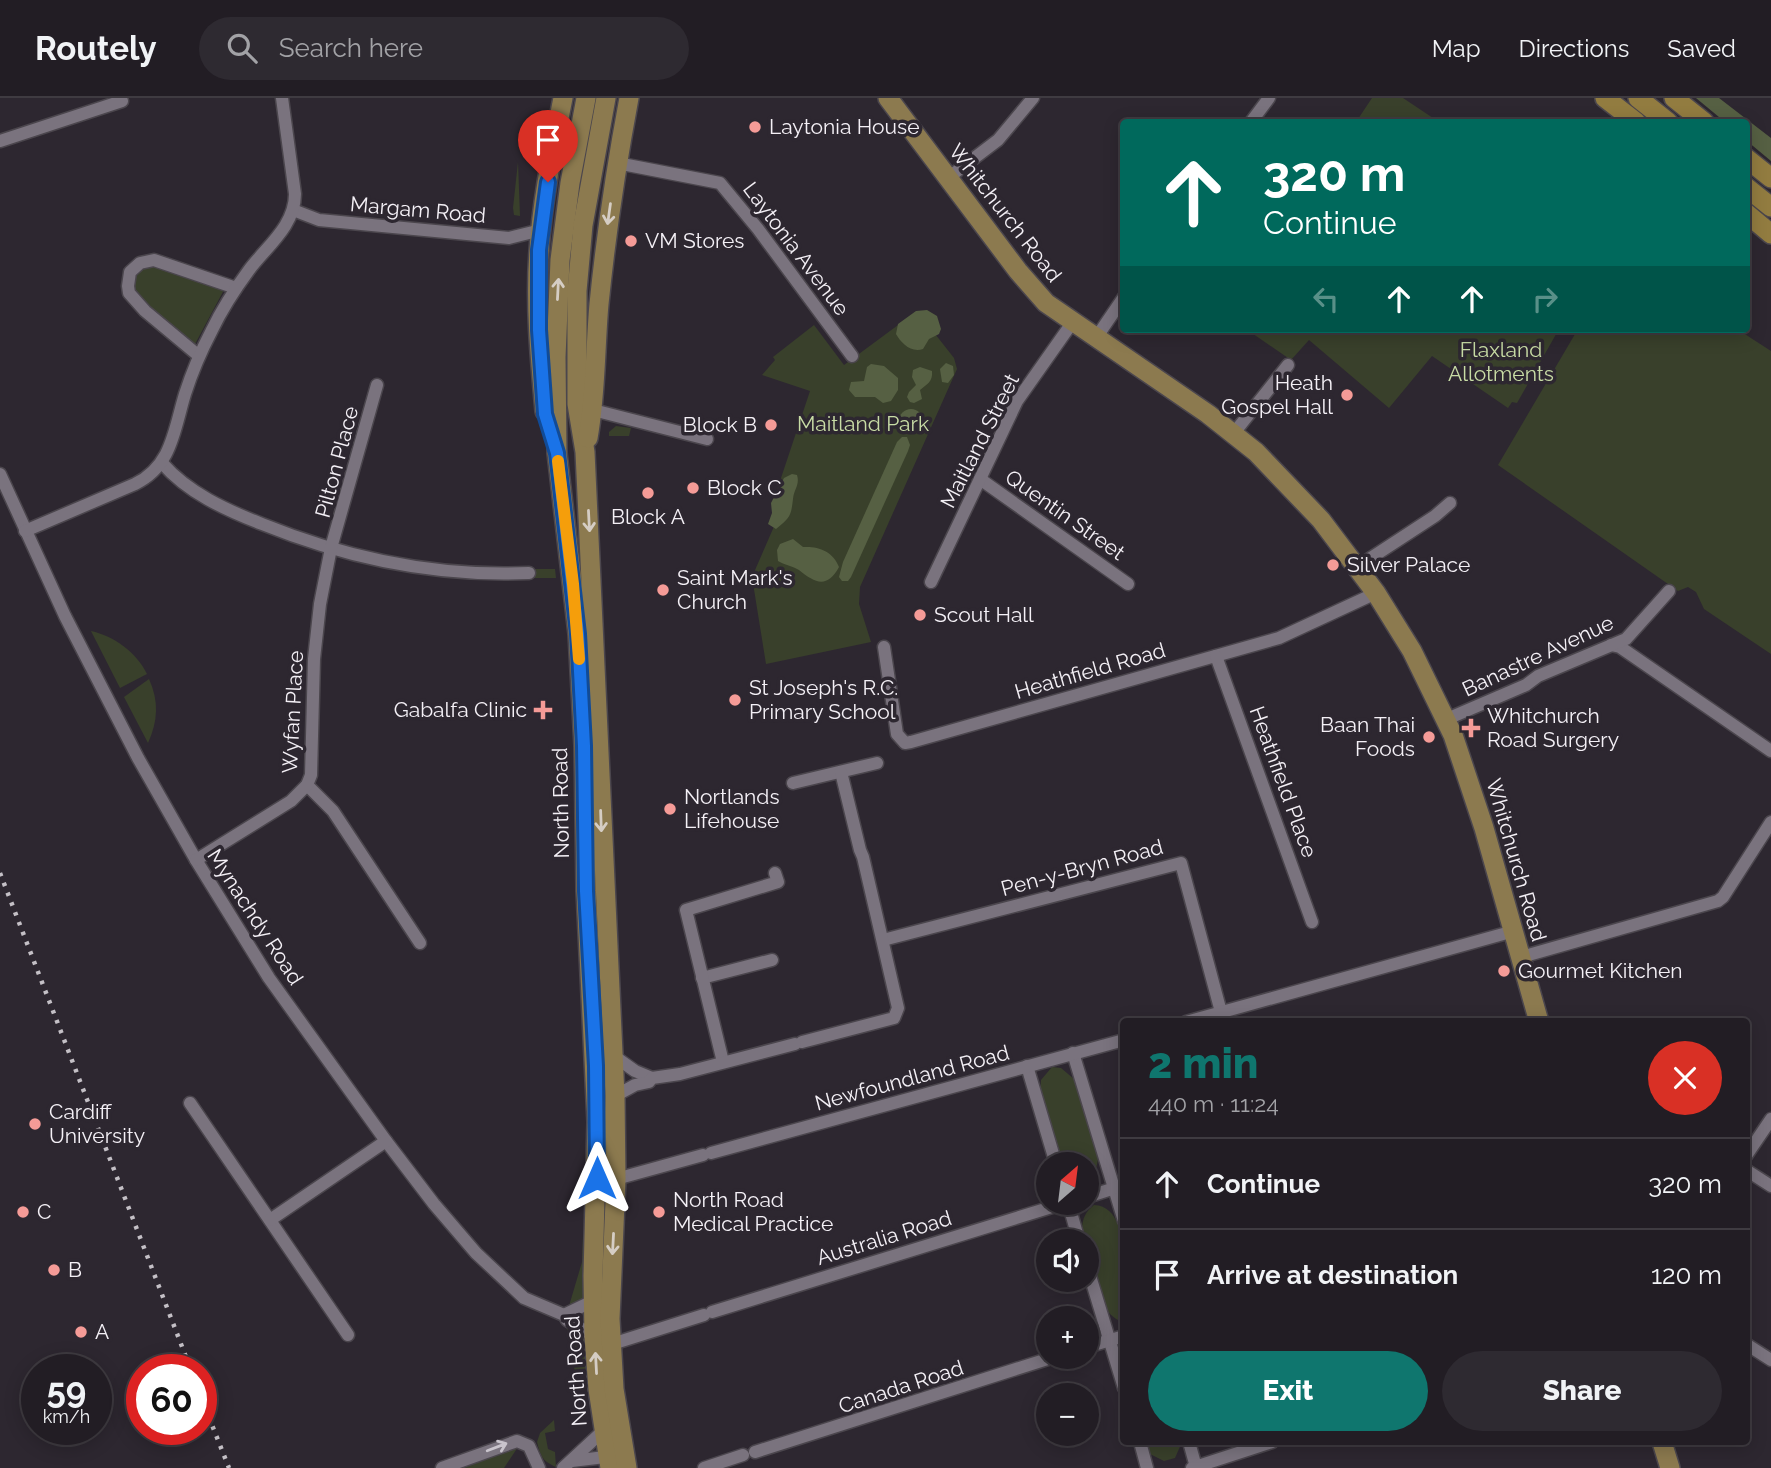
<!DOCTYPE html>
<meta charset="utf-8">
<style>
:root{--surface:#221d24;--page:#2e2a31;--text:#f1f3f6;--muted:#a2a2a6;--line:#3f3b41;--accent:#0f766e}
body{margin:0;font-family:Raleway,sans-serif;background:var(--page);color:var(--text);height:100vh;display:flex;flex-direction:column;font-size:26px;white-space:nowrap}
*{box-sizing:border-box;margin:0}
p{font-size:23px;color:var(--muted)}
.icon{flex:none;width:38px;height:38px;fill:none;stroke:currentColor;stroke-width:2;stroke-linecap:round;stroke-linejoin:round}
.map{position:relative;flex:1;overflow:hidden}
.drawer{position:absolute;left:1120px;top:920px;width:630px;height:427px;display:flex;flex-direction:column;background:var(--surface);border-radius:7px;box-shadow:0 4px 18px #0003,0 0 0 2px var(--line)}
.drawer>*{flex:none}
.banner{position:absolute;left:1120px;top:21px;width:630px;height:214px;border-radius:7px;box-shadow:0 4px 18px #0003,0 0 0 2px var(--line);background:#00695c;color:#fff;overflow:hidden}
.needle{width:46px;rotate:28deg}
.buttons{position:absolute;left:1036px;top:1054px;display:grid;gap:14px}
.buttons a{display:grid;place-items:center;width:63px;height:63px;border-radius:50%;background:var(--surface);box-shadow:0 4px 18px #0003,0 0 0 2px var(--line);font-size:35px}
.speed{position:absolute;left:21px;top:1256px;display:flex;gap:14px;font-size:35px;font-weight:700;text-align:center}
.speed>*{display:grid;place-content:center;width:91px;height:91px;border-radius:50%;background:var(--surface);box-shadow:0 4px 18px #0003,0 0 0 2px var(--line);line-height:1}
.speed small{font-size:18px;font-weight:400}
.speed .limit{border:10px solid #d22;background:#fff;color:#111}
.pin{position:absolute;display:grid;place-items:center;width:60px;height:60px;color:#fff;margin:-72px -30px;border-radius:50% 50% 50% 0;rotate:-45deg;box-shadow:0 0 7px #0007}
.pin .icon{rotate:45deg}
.me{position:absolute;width:77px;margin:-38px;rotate:0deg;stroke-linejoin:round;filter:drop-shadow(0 0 5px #0008)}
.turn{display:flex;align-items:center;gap:24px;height:147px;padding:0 28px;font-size:32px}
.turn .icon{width:91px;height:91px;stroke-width:2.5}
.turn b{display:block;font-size:49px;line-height:60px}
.lanes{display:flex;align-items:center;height:66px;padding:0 28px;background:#0003;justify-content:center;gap:35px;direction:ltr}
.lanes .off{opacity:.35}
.round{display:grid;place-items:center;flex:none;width:74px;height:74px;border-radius:37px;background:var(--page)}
.head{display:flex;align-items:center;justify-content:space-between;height:119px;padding:0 28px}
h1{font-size:42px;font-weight:800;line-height:52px;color:var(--accent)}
.button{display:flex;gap:14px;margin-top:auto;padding:14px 28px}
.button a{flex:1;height:80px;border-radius:42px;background:var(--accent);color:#fff;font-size:28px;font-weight:800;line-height:80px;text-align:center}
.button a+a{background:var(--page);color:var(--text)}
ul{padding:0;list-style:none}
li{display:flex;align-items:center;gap:21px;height:91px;padding:0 28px;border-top:2px solid var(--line)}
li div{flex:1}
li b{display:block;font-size:26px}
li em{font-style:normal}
header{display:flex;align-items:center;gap:42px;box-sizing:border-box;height:98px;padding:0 35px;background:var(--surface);border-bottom:2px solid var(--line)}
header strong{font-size:33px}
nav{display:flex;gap:38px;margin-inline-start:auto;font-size:24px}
.search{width:490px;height:63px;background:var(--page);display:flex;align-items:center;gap:18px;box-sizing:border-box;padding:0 24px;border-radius:38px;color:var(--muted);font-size:26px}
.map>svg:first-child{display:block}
.green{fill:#39402b}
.forest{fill:#566043}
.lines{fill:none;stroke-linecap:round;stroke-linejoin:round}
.minor-casing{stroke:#4b464d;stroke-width:15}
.primary-casing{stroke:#4b464d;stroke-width:22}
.trunk-casing{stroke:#4b464d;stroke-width:22}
.minor{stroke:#7a737e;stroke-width:12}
.primary{stroke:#8c7a4f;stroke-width:19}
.trunk{stroke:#927c40;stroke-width:19}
.rail{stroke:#c4c0c6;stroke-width:4.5;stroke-dasharray:3.5 7;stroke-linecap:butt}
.oneway{stroke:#d5cdc4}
.oneway2{stroke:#c9c4cc}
.route-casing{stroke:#114b97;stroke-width:18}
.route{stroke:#1a73e8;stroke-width:12}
.slow{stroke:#f59e0b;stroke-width:12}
.poi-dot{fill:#f59b97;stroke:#2d2730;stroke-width:2.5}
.labels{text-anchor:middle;stroke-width:7;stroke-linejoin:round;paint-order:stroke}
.poi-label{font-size:21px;fill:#f4f0f6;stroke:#2d2730;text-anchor:start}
.street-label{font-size:21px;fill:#f4f0f6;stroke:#2d2730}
.park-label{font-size:21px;fill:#c8dca5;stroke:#2d2730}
</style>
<header>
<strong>Routely</strong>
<div class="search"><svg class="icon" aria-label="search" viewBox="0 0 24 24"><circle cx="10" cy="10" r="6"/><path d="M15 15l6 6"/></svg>Search here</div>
<nav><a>Map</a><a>Directions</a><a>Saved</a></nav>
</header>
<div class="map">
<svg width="1771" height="1370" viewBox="0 0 1771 1370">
<rect width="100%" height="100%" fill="#2d2730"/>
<g class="green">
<path d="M1372,0H1403L1439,24H1356Z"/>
<path d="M518,64L520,118L514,117L513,110Z"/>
<path d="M158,168L225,190L194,248L139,201C129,180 135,170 158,168Z"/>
<path d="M917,213L954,260L957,271L860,489L859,506L871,544L766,566L752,479L779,417L772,407L810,293L762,277L775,262L773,259L814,227L844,267Z"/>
<path d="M1246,231H1559L1517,305L1512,304L1508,310L1432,258L1389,310L1309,242L1291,262Z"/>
<path d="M1578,231H1737L1771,253V556L1704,511L1696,494L1688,489L1678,493L1498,367Z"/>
<path d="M616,328L631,330L629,338H609V334Z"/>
<path d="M531,471H555L556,480H531Z"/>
<path d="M91,533C114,538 136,554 147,576L120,590Z"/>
<path d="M149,581C159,603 158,623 148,645L124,599Z"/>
<path d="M1052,969L1061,970L1074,981L1098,1061L1095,1077L1087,1085V1066H1060L1040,999L1041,982Z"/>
<path d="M1094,1107C1135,1108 1123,1196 1123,1224C1097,1216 1094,1175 1087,1152V1143H1084C1080,1129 1082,1116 1094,1107Z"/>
<path d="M583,1137H588L585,1198L583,1203L569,1208L582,1164Z"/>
<path d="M566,1225L586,1237L589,1266L578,1278L572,1266Z"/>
<path d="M554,1322L555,1333L545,1335L548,1351L555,1354L556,1369C543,1363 541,1360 537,1344L540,1335Z"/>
<path d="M1144,1344H1182L1175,1360L1164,1363L1150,1356Z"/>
<path d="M518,1349L504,1370H464Z"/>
</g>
<g class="forest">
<path d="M1696,0H1719L1771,40V63L1747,43L1746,24H1725Z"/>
<path d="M927,212L937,218L941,231L939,236L929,241L923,251C911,255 901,245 896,236L898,226L916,213Z"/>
<path d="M946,265L953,268L954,277L948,285L942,284L940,271Z"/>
<path d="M871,266L884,268L898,280V292L891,303L883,305L875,299H855L849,292L851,284L864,283L867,269Z"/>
<path d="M920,269L932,273C933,284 927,286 920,292L922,301L914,305L910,304L907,299L909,294L916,287L912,279L913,272Z"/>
<circle cx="911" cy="323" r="12"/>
<path d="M902,339H907L910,347L908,353L851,479L848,483H842L839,479L843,464L897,344Z"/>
<path d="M792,376L797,377C800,387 794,391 793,401C791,417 791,419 776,431L768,426L772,415L771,405L784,380Z"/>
<path d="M793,441L803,449C818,448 833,453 839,469C827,491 815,485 799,472C793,468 784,467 778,463L777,452L780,446Z"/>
</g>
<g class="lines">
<defs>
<g id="minor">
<path d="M1251,24L1269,0"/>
<path d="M0,43L122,3"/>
<path d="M617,65L720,85L758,131L852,258"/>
<path d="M948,80L998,42L1033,0"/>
<path d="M293,112L319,122L509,140L541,132"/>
<path d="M1096,240L1124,199"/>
<path d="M199,258L145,213L129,195L128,188L130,174L140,165L154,162L236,190"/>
<path d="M593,312L707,341"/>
<path d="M1234,335L1288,267"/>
<path d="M162,365C188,395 226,412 262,426C346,460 438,479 529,475"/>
<path d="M0,376L65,518L138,660L196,762L269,880L386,1043L434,1106L476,1155L524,1200L564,1217L567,1222L594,1238"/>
<path d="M980,381L1128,486"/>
<path d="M25,433L135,386C172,368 174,332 185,296C192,274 201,253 212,232C222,211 235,191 249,172C266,149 295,128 295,96L282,0"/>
<path d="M1357,469L1435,418L1450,405"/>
<path d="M931,484L1017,303L1072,225"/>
<path d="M1611,547L1620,549L1771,653"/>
<path d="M884,549L897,636L905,645L911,644L1279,540L1376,495"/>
<path d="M1216,558L1312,824"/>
<path d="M1447,621L1526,587L1538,578L1626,541L1669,493"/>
<path d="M793,685L877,665"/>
<path d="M307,687L333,713L420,845"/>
<path d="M196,762L291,703L307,687L311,677L314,561L320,506L331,450L377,287"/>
<path d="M883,842L1181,765L1221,914"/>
<path d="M1521,859L1718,803L1723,799L1771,724"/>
<path d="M702,880L772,862"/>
<path d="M1186,924L1514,833"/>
<path d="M802,944L894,920L898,910L863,759L860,752L841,674"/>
<path d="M1073,955L1124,1123"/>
<path d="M614,958L635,973L652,980"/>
<path d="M723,964L686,812L778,784L775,775"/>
<path d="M1027,968L1056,1066"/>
<path d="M615,998L635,987L649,984L652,980L680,976L795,946"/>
<path d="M190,1005L348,1237"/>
<path d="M711,1055L1124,942"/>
<path d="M1746,1058L1771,1021"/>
<path d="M1746,1072L1771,1088"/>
<path d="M616,1081L703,1057"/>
<path d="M1087,1099L1124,1087"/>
<path d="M1068,1104L1079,1143"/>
<path d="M270,1122L386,1043"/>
<path d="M1087,1168L1124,1290"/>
<path d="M712,1214L1068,1104"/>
<path d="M564,1217L593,1203"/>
<path d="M612,1246L704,1217"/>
<path d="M1746,1246L1771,1262"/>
<path d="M1087,1249L1124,1238"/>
<path d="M1140,1344L1147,1370"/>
<path d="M1189,1344L1196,1369"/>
<path d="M755,1354L1057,1258"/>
<path d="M572,1363L613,1358"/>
<path d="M442,1370L517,1343L529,1348L539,1370"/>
<path d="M563,1370L603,1333"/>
<path d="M704,1370L743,1357"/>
<path d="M1192,1370L1272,1344"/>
</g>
<g id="primary">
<path d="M586,0L570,85L560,162L556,259L557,355L578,536L584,648L586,793L597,1024L593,1178L594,1238L598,1291L610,1370"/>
<path d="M606,0L583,127L577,193V306L585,354L615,998L616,1081L610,1221L614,1291L627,1370"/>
<path d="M888,0L1018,173L1046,205L1208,316L1256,354L1321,422L1376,495L1412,553L1453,637L1484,730L1539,924"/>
<path d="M545,313C540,260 535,206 539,153C542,102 553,51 563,0"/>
<path d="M588,340C596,296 595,251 599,206C606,137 616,69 629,0"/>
<path d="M1662,1344L1670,1370"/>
</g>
<g id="trunk">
<path d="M1605,0L1636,24"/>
<path d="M1638,0L1668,24"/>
<path d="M1674,0L1704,24"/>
<path d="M1746,60L1771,80"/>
<path d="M1746,89L1771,109"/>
<path d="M1746,115L1771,136"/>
</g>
</defs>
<use href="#minor" class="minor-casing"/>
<use href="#primary" class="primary-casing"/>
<use href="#trunk" class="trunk-casing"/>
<use href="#minor" class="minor"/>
<use href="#primary" class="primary"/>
<use href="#trunk" class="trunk"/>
<g class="rail">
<path d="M0,775L191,1272"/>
<path d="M201,1299L229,1370"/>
</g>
</g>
<defs><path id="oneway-shaft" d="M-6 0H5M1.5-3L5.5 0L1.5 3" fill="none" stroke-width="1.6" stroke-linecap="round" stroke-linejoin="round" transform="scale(1.75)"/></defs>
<g class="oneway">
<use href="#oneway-shaft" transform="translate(609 116) rotate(98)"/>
<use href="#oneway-shaft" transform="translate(558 191) rotate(-87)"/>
<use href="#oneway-shaft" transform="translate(589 423) rotate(87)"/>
<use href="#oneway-shaft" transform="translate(601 723) rotate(88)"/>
<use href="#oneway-shaft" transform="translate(613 1146) rotate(93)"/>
<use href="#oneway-shaft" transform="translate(596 1265) rotate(-93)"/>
</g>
<use class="oneway2" href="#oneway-shaft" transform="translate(497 1349) rotate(-21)"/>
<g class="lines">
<defs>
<path id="route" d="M548,84L539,152V232L545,316L557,355L578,536L584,648L586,793L596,968L597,1080"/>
</defs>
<use href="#route" class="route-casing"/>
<use href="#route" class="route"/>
<path class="slow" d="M558,363L573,486L579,561"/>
</g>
<g class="poi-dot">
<circle cx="755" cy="29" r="7"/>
<circle cx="631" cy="143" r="7"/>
<circle cx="1347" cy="297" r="7"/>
<circle cx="771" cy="327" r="7"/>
<circle cx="693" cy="390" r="7"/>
<circle cx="648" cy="395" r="7"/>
<circle cx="1333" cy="467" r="7"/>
<circle cx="663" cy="492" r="7"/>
<circle cx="920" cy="517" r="7"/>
<circle cx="735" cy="602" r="7"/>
<path d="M539.5 601.5h7v7h7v7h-7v7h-7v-7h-7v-7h7z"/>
<path d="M1467.5 619.5h7v7h7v7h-7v7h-7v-7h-7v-7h7z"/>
<circle cx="1429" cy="639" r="7"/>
<circle cx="670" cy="711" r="7"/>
<circle cx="1504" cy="873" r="7"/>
<circle cx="35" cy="1026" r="7"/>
<circle cx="23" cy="1114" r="7"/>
<circle cx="659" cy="1114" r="7"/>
<circle cx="54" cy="1172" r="7"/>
<circle cx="81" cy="1234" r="7"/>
</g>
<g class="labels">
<g class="poi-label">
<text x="769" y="36">Laytonia House</text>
<text x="645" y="150">VM Stores</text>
<text x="1333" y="292" text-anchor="end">Heath<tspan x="1333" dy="24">Gospel Hall</tspan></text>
<text x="757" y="334" text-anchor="end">Block B</text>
<text x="707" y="397">Block C</text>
<text x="648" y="426" text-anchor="middle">Block A</text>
<text x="1347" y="474">Silver Palace</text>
<text x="677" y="487">Saint Mark's<tspan x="677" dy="24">Church</tspan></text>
<text x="934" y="524">Scout Hall</text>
<text x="749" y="597">St Joseph's R.C.<tspan x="749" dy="24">Primary School</tspan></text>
<text x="527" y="619" text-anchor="end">Gabalfa Clinic</text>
<text x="1487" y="625">Whitchurch<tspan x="1487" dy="24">Road Surgery</tspan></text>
<text x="1415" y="634" text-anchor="end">Baan Thai<tspan x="1415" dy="24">Foods</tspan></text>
<text x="684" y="706">Nortlands<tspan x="684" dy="24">Lifehouse</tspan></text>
<text x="1518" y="880">Gourmet Kitchen</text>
<text x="49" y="1021">Cardiff<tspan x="49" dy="24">University</tspan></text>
<text x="673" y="1109">North Road<tspan x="673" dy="24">Medical Practice</tspan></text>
<text x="37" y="1121">C</text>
<text x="68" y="1179">B</text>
<text x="95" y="1241">A</text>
</g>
<g class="street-label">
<text transform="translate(418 112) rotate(5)" y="7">Margam Road</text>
<text transform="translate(1005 115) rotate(52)" y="7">Whitchurch Road</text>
<text transform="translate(796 151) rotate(53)" y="7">Laytonia Avenue</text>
<text transform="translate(980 343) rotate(-63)" y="7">Maitland Street</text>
<text transform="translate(337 364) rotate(-75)" y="7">Pilton Place</text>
<text transform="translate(1065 417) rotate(35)" y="7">Quentin Street</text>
<text transform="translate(1538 558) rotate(-25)" y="7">Banastre Avenue</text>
<text transform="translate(1090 573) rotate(-16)" y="7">Heathfield Road</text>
<text transform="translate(293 614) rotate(-87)" y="7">Wyfan Place</text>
<text transform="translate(1283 684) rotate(70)" y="7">Heathfield Place</text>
<text transform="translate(561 705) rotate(-91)" y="7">North Road</text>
<text transform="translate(1516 762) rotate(74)" y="7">Whitchurch Road</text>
<text transform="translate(1082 770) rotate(-15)" y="7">Pen-y-Bryn Road</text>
<text transform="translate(255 819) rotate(57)" y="7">Mynachdy Road</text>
<text transform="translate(912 980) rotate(-15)" y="7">Newfoundland Road</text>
<text transform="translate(884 1140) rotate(-17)" y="7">Australia Road</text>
<text transform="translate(576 1273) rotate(-94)" y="7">North Road</text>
<text transform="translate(901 1289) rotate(-18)" y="7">Canada Road</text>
</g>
<g class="park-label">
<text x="1501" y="259">Flaxland<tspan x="1501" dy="24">Allotments</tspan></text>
<text x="863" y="333">Maitland Park</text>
</g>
</g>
</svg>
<div class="buttons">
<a><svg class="needle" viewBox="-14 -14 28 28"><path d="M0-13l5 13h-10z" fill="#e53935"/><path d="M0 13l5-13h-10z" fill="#a2a2a6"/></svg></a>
<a><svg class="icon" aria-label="sound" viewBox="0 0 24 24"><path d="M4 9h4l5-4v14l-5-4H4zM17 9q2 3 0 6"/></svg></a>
<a>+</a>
<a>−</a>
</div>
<div class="speed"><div>59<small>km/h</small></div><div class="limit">60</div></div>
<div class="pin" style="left:548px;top:84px;background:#d93025"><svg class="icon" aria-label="arrive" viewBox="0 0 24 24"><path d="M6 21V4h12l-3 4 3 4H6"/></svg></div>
<svg class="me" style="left:597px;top:1080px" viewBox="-20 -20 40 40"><path d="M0-17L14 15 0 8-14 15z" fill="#1a73e8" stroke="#fff" stroke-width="4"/></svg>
<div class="banner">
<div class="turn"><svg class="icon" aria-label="ahead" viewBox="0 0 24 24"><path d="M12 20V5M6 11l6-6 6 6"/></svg><div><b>320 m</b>Continue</div></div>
<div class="lanes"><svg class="icon off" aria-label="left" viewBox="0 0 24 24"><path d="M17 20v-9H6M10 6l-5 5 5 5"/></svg><svg class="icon" aria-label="ahead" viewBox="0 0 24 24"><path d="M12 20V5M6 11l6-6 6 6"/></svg><svg class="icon" aria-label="ahead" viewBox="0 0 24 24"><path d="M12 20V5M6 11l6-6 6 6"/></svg><svg class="icon off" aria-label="right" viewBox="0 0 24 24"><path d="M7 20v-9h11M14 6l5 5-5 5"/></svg></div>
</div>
<section class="drawer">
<div class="head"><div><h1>2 min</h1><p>440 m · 11:24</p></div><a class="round" style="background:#d93025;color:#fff"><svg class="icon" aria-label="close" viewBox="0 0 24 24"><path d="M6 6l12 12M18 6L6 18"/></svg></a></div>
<ul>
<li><svg class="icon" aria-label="ahead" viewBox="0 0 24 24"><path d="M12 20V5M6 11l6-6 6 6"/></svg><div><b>Continue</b></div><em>320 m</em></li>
<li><svg class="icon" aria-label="arrive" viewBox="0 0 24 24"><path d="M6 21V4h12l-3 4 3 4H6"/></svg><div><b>Arrive at destination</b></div><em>120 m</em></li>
</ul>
<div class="button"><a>Exit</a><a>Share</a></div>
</section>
</div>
